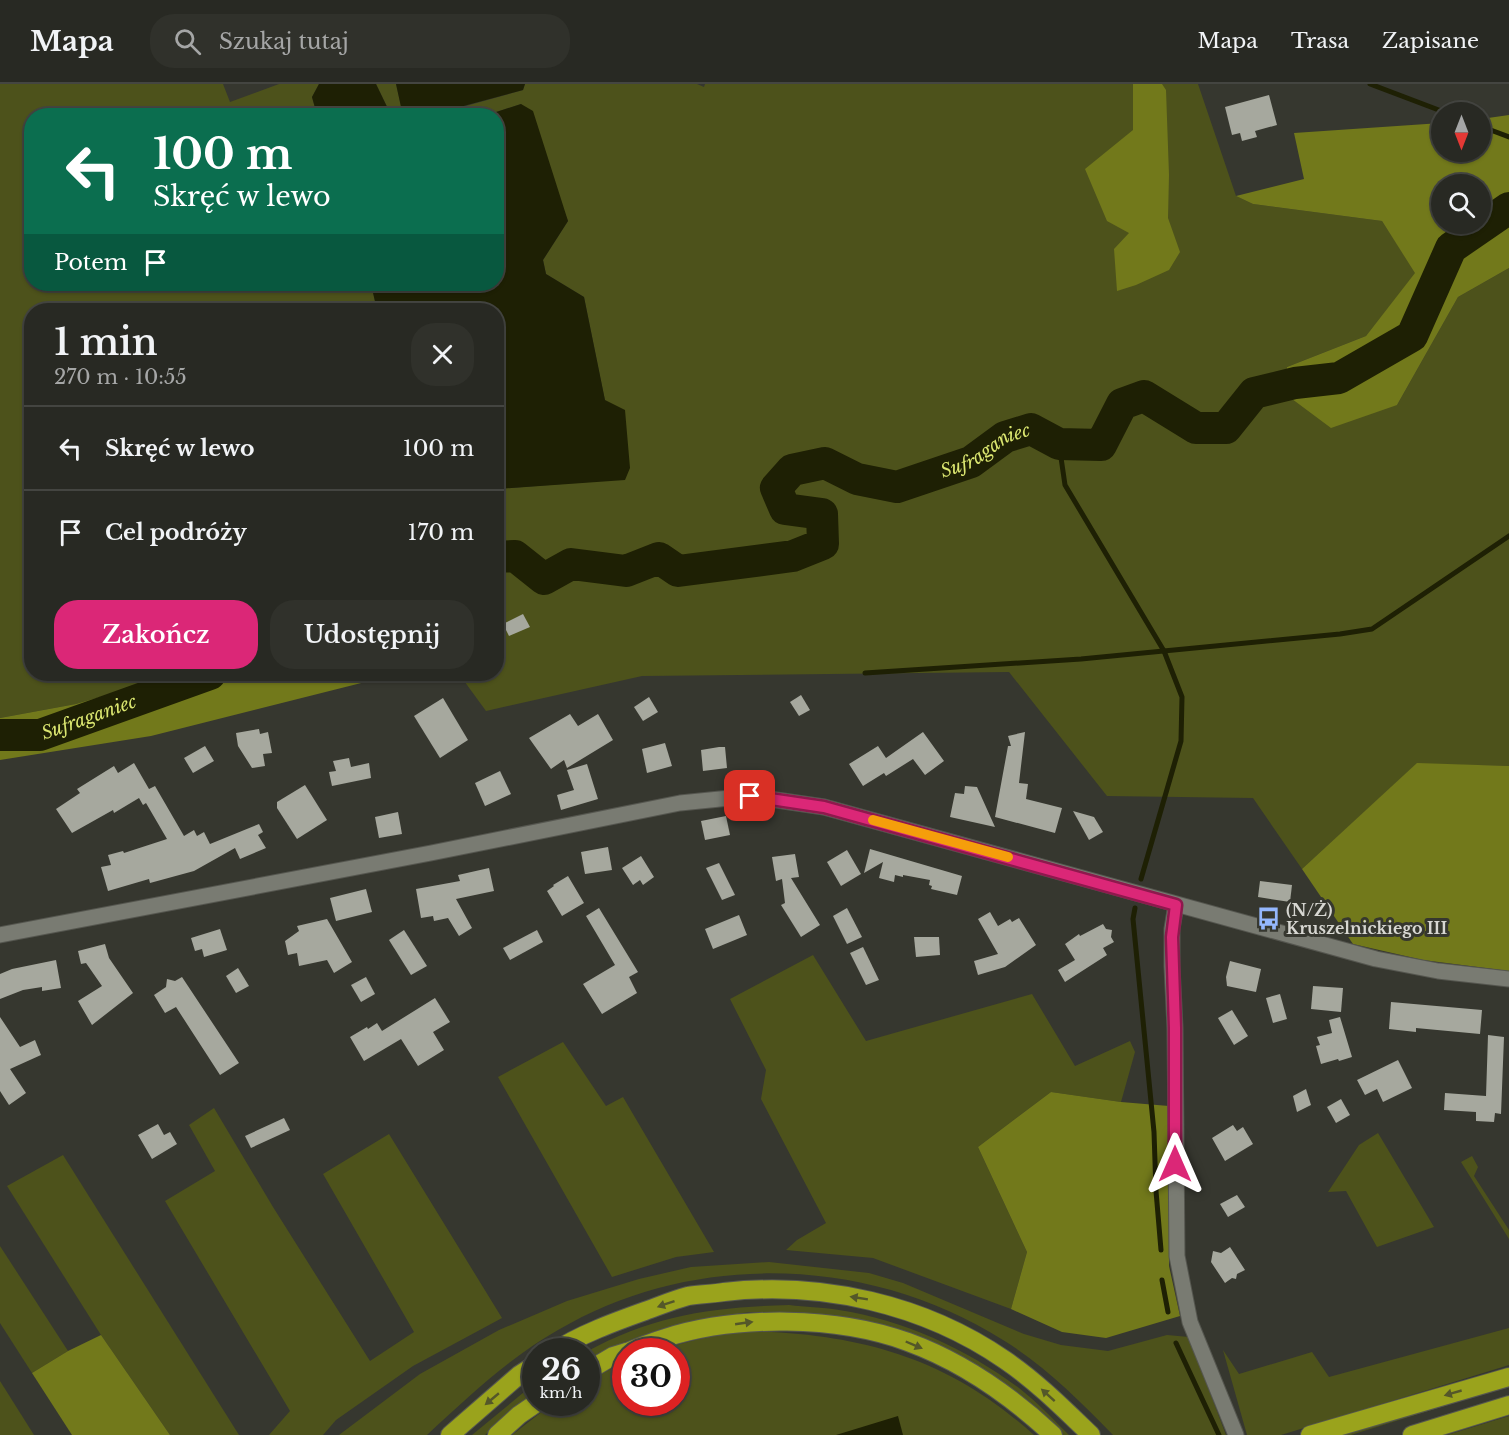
<!DOCTYPE html>
<html lang="pl">
<meta charset="utf-8">
<style>
:root{--surface:#282923;--page:#30312b;--text:#f1f3f6;--muted:#a5a6a6;--line:#444541;--accent:#db2777}
body{margin:0;font-family:"Libre Baskerville",serif;background:var(--page);color:var(--text);height:100vh;display:flex;flex-direction:column;font-size:22px;white-space:nowrap}
*{box-sizing:border-box;margin:0}
p{font-size:20px;color:var(--muted)}
.icon{flex:none;width:33px;height:33px;fill:none;stroke:currentColor;stroke-width:2;stroke-linecap:round;stroke-linejoin:round}
.map{position:relative;flex:1;overflow:hidden}
.drawer{position:absolute;left:24px;top:219px;width:480px;height:378px;display:flex;flex-direction:column;background:var(--surface);border-radius:24px;box-shadow:0 2px 4px #0004,0 0 0 2px var(--line)}
.drawer>*{flex:none}
.guide{position:absolute;left:24px;top:24px;width:480px;height:183px;border-radius:24px;box-shadow:0 2px 4px #0004,0 0 0 2px var(--line);background:#0b6e4f;color:#fff;overflow:hidden}
.needle{width:39px;rotate:180deg}
.fabs{position:absolute;left:1431px;top:18px;display:grid;gap:12px}
.fabs a{display:grid;place-items:center;width:60px;height:60px;border-radius:50%;background:var(--surface);box-shadow:0 2px 4px #0004,0 0 0 2px var(--line);font-size:30px}
.speed{position:absolute;left:522px;top:1254px;display:flex;gap:12px;font-size:30px;font-weight:700;text-align:center}
.speed>*{display:grid;place-content:center;width:78px;height:78px;border-radius:50%;background:var(--surface);box-shadow:0 2px 4px #0004,0 0 0 2px var(--line);line-height:1}
.speed small{font-size:15px;font-weight:400}
.speed .limit{border:9px solid #d22;background:#fff;color:#111}
.pin{position:absolute;display:grid;place-items:center;width:51px;height:51px;color:#fff;margin:-26px;border-radius:12px;box-shadow:0 3px 9px #0006}
.me{position:absolute;width:66px;margin:-33px;rotate:0deg;stroke-linejoin:round;filter:drop-shadow(0 0 4px #0008)}
.turn{display:flex;align-items:center;gap:21px;height:126px;padding:0 30px;font-size:27px}
.turn .icon{width:78px;height:78px;stroke-width:2.5}
.turn b{display:block;font-size:42px;line-height:51px}
.then{display:flex;align-items:center;height:57px;padding:0 30px;background:#0003;gap:12px;font-size:22px}
.round{display:grid;place-items:center;flex:none;width:63px;height:63px;border-radius:24px;background:var(--page)}
.overview{display:flex;align-items:center;justify-content:space-between;height:102px;padding:0 30px}
h1{font-size:36px;font-weight:600;line-height:45px}
.button{display:flex;gap:12px;margin-top:auto;padding:12px 30px}
.button a{flex:1;height:69px;border-radius:24px;background:var(--accent);color:#fff;font-size:24px;font-weight:600;line-height:69px;text-align:center}
.button a+a{background:var(--page);color:var(--text)}
ul{padding:0;list-style:none}
li{display:flex;align-items:center;gap:18px;height:84px;padding:0 30px;border-top:2px solid var(--line)}
li div{flex:1}
li b{display:block;font-size:22px}
li em{font-style:normal}
header{display:flex;align-items:center;gap:36px;box-sizing:border-box;height:84px;padding:0 30px;background:var(--surface);border-bottom:2px solid var(--line)}
header strong{font-size:28px}
nav{display:flex;gap:33px;margin-inline-start:auto;font-size:21px}
.search{width:420px;height:54px;background:var(--page);display:flex;align-items:center;gap:15px;box-sizing:border-box;padding:0 21px;border-radius:24px;color:var(--muted);font-size:22px}
.map>svg:first-child{display:block}
.green{fill:#4d521b}
.forest{fill:#72791b;fill-rule:evenodd}
.water{fill:#1e2004}
.lines{fill:none;stroke-linecap:round;stroke-linejoin:round}
.stream{stroke:#1e2004;stroke-width:5}
.river{stroke:#1e2004;stroke-width:32}
.building{fill:#a6a89e}
.street-casing{stroke:#55564f;stroke-width:17}
.highway-casing{stroke:#55564f;stroke-width:20}
.street{stroke:#797b72;stroke-width:15}
.highway{stroke:#9aa31c;stroke-width:18}
.oneway{fill:#545729}
.route-casing{stroke:#8e194d;stroke-width:15}
.route{stroke:#db2777;stroke-width:10}
.slow{stroke:#f59e0b;stroke-width:10}
.labels{text-anchor:middle;stroke-width:6;stroke-linejoin:round;paint-order:stroke}
.poi-label{font-size:16px;font-weight:bold;fill:#d7d7d2;stroke:#36372f;text-anchor:start}
.water-label{font-size:18px;font-style:italic;fill:#dbe670;stroke:#36372f}
</style>
<header>
<strong>Mapa</strong>
<div class="search"><svg class="icon" aria-label="search" viewBox="0 0 24 24"><circle cx="10" cy="10" r="6"/><path d="M15 15l6 6"/></svg>Szukaj tutaj</div>
<nav><a>Mapa</a><a>Trasa</a><a>Zapisane</a></nav>
</header>
<div class="map">
<svg width="1509" height="1351" viewBox="0 0 1509 1351">
<rect width="100%" height="100%" fill="#36372f"/>
<g class="green">
<path d="M0,0H223L230,18L279,0H319L312,13L317,31L32,32V200H371L377,226H32V590H177L76,620L0,634Z"/>
<path d="M376,0H396L403,31H391Z"/>
<path d="M525,0H697L704,3L705,0H1198L1236,112L1253,120L1382,137L1416,189L1366,252L1287,283L1397,321L1458,213L1509,184V682L1417,680L1302,785L1253,714L1107,712L1009,588L642,592L486,627L459,590H496L497,405L625,395L605,317L584,213L546,190L543,176L568,137L521,20L487,31L430,32L523,6Z"/>
<path d="M813,871L866,957L1032,910L1075,982L1130,957L1135,968L1121,1018L1051,1008L978,1063L1027,1168L1011,1225L873,1174L786,1166L797,1156L826,1139L761,1015L766,986L730,915Z"/>
<path d="M563,958L606,1022L623,1013L714,1168L676,1173L612,1193L498,993Z"/>
<path d="M214,1024L273,1123L370,1277L414,1248L323,1090L389,1050L502,1234L413,1282L336,1336L323,1351H269L290,1327L165,1117L215,1087L189,1041Z"/>
<path d="M1378,1049L1434,1143L1377,1163L1346,1107L1328,1108L1359,1061Z"/>
<path d="M63,1071L239,1351H170L101,1251L7,1102Z"/>
<path d="M1472,1072L1478,1083L1474,1092L1509,1146V1155L1461,1078Z"/>
<path d="M0,1162L68,1267L32,1289L0,1239Z"/>
<path d="M769,1178L869,1189L903,1199L1024,1250L1061,1261L1108,1267L1167,1251L1189,1253L1226,1351H1113C1079,1316 1045,1282 1003,1256C870,1172 694,1166 558,1246C509,1274 468,1313 427,1351H339L420,1290L499,1246L567,1217L639,1195L691,1183Z"/>
<path d="M789,1221C805,1223 822,1223 839,1226C903,1236 967,1265 1019,1304C1037,1318 1053,1335 1069,1351H1061L1015,1310L826,1231L749,1228L697,1237L661,1245L622,1259L587,1276L586,1268C653,1231 713,1223 789,1221Z"/>
<path d="M1509,1244V1281L1281,1351H1247L1223,1266L1239,1290L1312,1268L1329,1293Z"/>
<path d="M749,1247C862,1250 949,1274 1034,1351H512L553,1319L586,1318L587,1298L625,1277L626,1318H676V1268L653,1267L711,1252Z"/>
<path d="M0,1297L34,1351H0Z"/>
<path d="M535,1299V1308L485,1351H472Z"/>
<path d="M1499,1305L1351,1351H1337Z"/>
<path d="M1509,1332V1351H1447Z"/>
</g>
<g class="forest">
<path d="M1133,0H1162L1166,6L1169,91L1168,134L1180,168L1169,186L1136,201L1117,207L1114,165L1129,149L1107,137L1085,85L1133,46Z"/>
<path d="M1509,31V184L1458,213L1397,321L1331,344L1284,309L1287,283L1366,252L1415,189L1382,137L1253,120L1236,112L1304,95L1294,49L1441,39L1442,68H1480L1481,35ZM1480,100V140H1442V100Z"/>
<path d="M177,590H397L151,652L0,676V634L76,620Z"/>
<path d="M1417,679L1509,682V887L1423,876L1353,860L1302,785Z"/>
<path d="M1051,1008L1121,1018L1169,1022V1182L1180,1232L1106,1254L1062,1248L1011,1225L1027,1168L978,1063Z"/>
<path d="M101,1251L170,1351H72L32,1289L68,1267Z"/>
</g>
<g class="water">
<path d="M319,0H376L391,31H317L312,13Z"/>
<path d="M396,0H525L523,6L430,31L403,32Z"/>
<path d="M521,20L533,27L568,137L543,176L546,190L584,213L605,316L625,326L630,384L625,396L497,405L496,226H377L371,200H496V32L487,31Z"/>
<path d="M898,1332L903,1351H836Z"/>
</g>
<g class="lines">
<g class="stream">
<path d="M1370,0L1444,28"/>
<path d="M1480,42L1509,53"/>
<path d="M1059,360L1065,401L1164,567L1182,613L1181,657L1141,795"/>
<path d="M865,589L1081,575L1340,550L1372,545L1509,452"/>
<path d="M1135,824L1133,835L1154,1048L1156,1107L1161,1166"/>
<path d="M1162,1196L1168,1228"/>
<path d="M1176,1259L1219,1351"/>
</g>
<g class="river">
<path id="s1" d="M496,473L515,472L544,495L571,480L626,487L659,474L678,487L793,472L823,460L822,430L785,425L776,404L792,386L825,379L857,395L897,403L971,378L1005,353L1031,345L1059,360L1101,361L1122,320L1144,312L1196,344H1226L1254,309L1295,299L1339,294L1412,252L1451,164L1509,124"/>
<path id="s2" d="M0,651H40L210,590"/>
</g>
</g>
<g class="building">
<path d="M1269,11L1277,41L1255,47L1257,53L1242,57L1240,49L1232,51L1225,23Z"/>
<path d="M523,530L530,543L509,552L503,540Z"/>
<path d="M801,611L810,626L799,632L790,618Z"/>
<path d="M649,613L658,628L643,637L634,623Z"/>
<path d="M443,614L468,656L440,674L414,632Z"/>
<path d="M570,630L578,642L598,630L613,656L567,684L564,676L551,685L529,654Z"/>
<path d="M259,645L260,650L268,648L272,669L263,670L265,682L252,684L238,662L236,649Z"/>
<path d="M923,648L944,677L925,691L913,675L886,692L884,689L863,702L849,680L878,662L886,674Z"/>
<path d="M1025,648L1019,699L1028,700L1026,715L1062,724L1055,749L995,733L1008,662H1011L1008,652Z"/>
<path d="M665,659L672,682L647,689L642,665Z"/>
<path d="M205,662L214,677L193,689L184,674Z"/>
<path d="M719,663H725L727,684L703,687L701,666Z"/>
<path d="M349,674L351,683L369,679L371,694L332,702L329,688L336,687L333,677Z"/>
<path d="M134,679L149,705L155,702L184,752L194,746L197,752L204,748L210,760L259,740L263,748L258,751L266,764L240,775L235,764L194,787L150,799L149,795L108,807L101,783L111,781L108,771L123,767L124,769L167,755L146,719L143,721L139,714L114,729L113,726L72,749L56,725L80,709L77,705L114,682L118,689Z"/>
<path d="M587,680L598,715L561,726L557,711L574,706L567,686Z"/>
<path d="M500,687L511,710L485,722L475,699Z"/>
<path d="M305,701L327,736L297,755L277,724V718Z"/>
<path d="M965,702L977,703L995,743L950,733L955,709L964,710Z"/>
<path d="M1073,727L1094,733L1103,748L1089,756Z"/>
<path d="M398,728L402,750L379,754L375,733Z"/>
<path d="M726,732L730,751L705,756L701,737Z"/>
<path d="M608,763L612,786L585,790L581,768Z"/>
<path d="M870,765L962,792L957,811L931,805L932,802L929,801L930,796L903,791V793L895,791L894,798L879,794L883,778L864,789Z"/>
<path d="M847,766L861,790L841,802L827,778Z"/>
<path d="M795,770L799,793L791,794L820,841L801,853L781,821L785,819L782,795L776,797L772,773Z"/>
<path d="M641,772L654,793L643,801L640,796L633,801L622,784Z"/>
<path d="M719,779L735,811L722,816L706,784Z"/>
<path d="M489,784L494,807L456,815L472,844L459,852L448,834L434,837L433,832L421,834L416,805L460,797L458,791Z"/>
<path d="M568,792L584,819L562,832L547,807L554,802L553,801Z"/>
<path d="M1260,797L1292,801L1290,818L1258,813Z"/>
<path d="M366,805L372,828L336,837L330,814Z"/>
<path d="M599,824L638,888L629,893L637,909L602,930L583,900L615,881L586,832Z"/>
<path d="M847,824L862,853L847,860L833,832Z"/>
<path d="M990,828L998,842L1010,835L1012,838L1019,834L1036,861L1005,883L978,891L974,877L998,870L978,835Z"/>
<path d="M739,831L747,851L713,865L705,845Z"/>
<path d="M327,835L352,878L334,889L327,876L299,882L297,869L288,871L285,857L299,847L297,842Z"/>
<path d="M1103,840L1106,845L1112,846L1111,853L1114,858L1103,864L1107,871L1065,898L1058,886L1075,876L1065,860L1079,850L1080,852Z"/>
<path d="M220,845L227,866L204,873L202,865L195,867L191,854Z"/>
<path d="M404,846L427,882L411,891L389,856Z"/>
<path d="M537,846L543,858L510,876L503,864Z"/>
<path d="M914,853H939L940,871L916,873Z"/>
<path d="M105,860L109,874L133,909L92,941L78,917L102,902L86,879L81,880L78,867Z"/>
<path d="M863,863L879,896L866,901L850,869Z"/>
<path d="M56,876L61,904L42,907V903L23,906L0,915V890L12,885Z"/>
<path d="M1230,877L1261,885L1256,908L1227,902L1226,893Z"/>
<path d="M238,884L249,902L236,909L226,892Z"/>
<path d="M182,893L239,979L220,991L176,923L165,929L154,911L166,903L167,895L175,897Z"/>
<path d="M366,893L375,910L361,918L351,901Z"/>
<path d="M1313,902L1343,904L1341,928L1311,925Z"/>
<path d="M1280,910L1287,935L1273,939L1266,914Z"/>
<path d="M435,914L450,938L433,948L444,966L418,982L401,955L364,977L350,953L367,943L368,945L377,939L382,947Z"/>
<path d="M1391,918L1482,926L1480,950L1416,944V948L1389,945Z"/>
<path d="M1232,926L1248,952L1234,961L1218,934Z"/>
<path d="M0,933L20,963L35,956L41,971L10,985L26,1009L9,1021L0,1007Z"/>
<path d="M1340,933L1352,973L1339,977L1338,975L1321,980L1316,962L1320,961L1317,953L1332,949L1329,936Z"/>
<path d="M1488,951L1504,953L1501,1030L1495,1029L1494,1038L1476,1037V1028L1444,1026L1445,1009L1486,1012Z"/>
<path d="M1398,976L1412,1004L1383,1018L1377,1005L1365,1011L1357,996Z"/>
<path d="M1306,1005L1311,1021L1297,1028L1293,1012Z"/>
<path d="M1341,1015L1350,1031L1336,1039L1327,1023Z"/>
<path d="M284,1034L290,1046L251,1064L245,1052Z"/>
<path d="M158,1040L164,1051L170,1048L177,1060L152,1075L138,1051Z"/>
<path d="M1233,1041L1237,1047L1243,1043L1253,1060L1225,1077L1212,1054Z"/>
<path d="M1237,1111L1245,1123L1228,1133L1220,1120Z"/>
<path d="M1230,1163L1245,1186L1237,1190L1236,1195L1232,1194L1225,1199L1211,1178L1213,1167L1221,1169Z"/>
</g>
<g class="lines">
<defs>
<g id="street">
<path d="M1176,821L1172,845V882L1175,944L1177,1172L1190,1238L1236,1351"/>
<path d="M0,851L431,769L680,719L750,712L824,723L1376,875L1438,887L1509,895"/>
</g>
<g id="highway">
<path d="M554,1268C578,1251 617,1237 645,1227C659,1222 673,1216 688,1212C700,1210 712,1210 724,1208C821,1197 924,1220 1005,1276C1036,1297 1064,1325 1091,1351"/>
<path d="M627,1268C639,1263 652,1258 665,1254C737,1231 837,1232 908,1258C963,1278 1011,1312 1053,1351"/>
<path d="M586,1288L613,1272L626,1268"/>
<path d="M450,1351L519,1291L536,1280"/>
<path d="M497,1351L519,1331L538,1318"/>
<path d="M1310,1351L1509,1293"/>
<path d="M1412,1351L1509,1321"/>
</g>
</defs>
<use href="#street" class="street-casing"/>
<use href="#highway" class="highway-casing"/>
<use href="#street" class="street"/>
<use href="#highway" class="highway"/>
</g>
<defs><path id="oneway-solid" d="M-6-.8H1V-3.2L6.5 0L1 3.2V.8H-6Z" transform="scale(1.5)"/></defs>
<g class="oneway">
<use href="#oneway-solid" transform="translate(859 1214) rotate(-171)"/>
<use href="#oneway-solid" transform="translate(666 1220) rotate(161)"/>
<use href="#oneway-solid" transform="translate(744 1239) rotate(-8)"/>
<use href="#oneway-solid" transform="translate(914 1261) rotate(23)"/>
<use href="#oneway-solid" transform="translate(1453 1309) rotate(164)"/>
<use href="#oneway-solid" transform="translate(1048 1311) rotate(-138)"/>
<use href="#oneway-solid" transform="translate(492 1315) rotate(140)"/>
</g>
<g class="lines">
<defs>
<path id="route" d="M750,712L824,723L1176,821L1172,853L1175,944V1080"/>
</defs>
<use href="#route" class="route-casing"/>
<use href="#route" class="route"/>
<path class="slow" d="M873,736L1008,773"/>
</g>
<defs>
<symbol id="bus-bare" viewBox="-9 -9 18 18"><path d="M-5-6H5V4H4V6H2V4H-2V6H-4V4H-5ZM-3.5-4V0h7V-4ZM-3.5 1.2v1.5H-2V1.2ZM2 1.2v1.5H3.5V1.2Z" fill="#94b7fd" stroke="#36372f" stroke-width="2.5" paint-order="stroke"/></symbol>
</defs>
<g fill-rule="evenodd">
<use href="#bus-bare" x="1252" y="818" width="33" height="33"/>
</g>
<g class="labels">
<g class="poi-label">
<text x="1286" y="832">(N/Ż)<tspan x="1286" dy="18">Kruszelnickiego III</tspan></text>
</g>
<g class="water-label">
<text dy="6" stroke="none"><textPath href="#s1" startOffset="670">Sufraganiec</textPath></text>
<text dy="6" stroke="none"><textPath href="#s2" startOffset="92">Sufraganiec</textPath></text>
</g>
</g>
</svg>
<div class="fabs">
<a><svg class="needle" viewBox="-14 -14 28 28"><path d="M0-13l5 13h-10z" fill="#e53935"/><path d="M0 13l5-13h-10z" fill="#a5a6a6"/></svg></a>
<a><svg class="icon" aria-label="search" viewBox="0 0 24 24"><circle cx="10" cy="10" r="6"/><path d="M15 15l6 6"/></svg></a>
</div>
<div class="speed"><div>26<small>km/h</small></div><div class="limit">30</div></div>
<div class="pin" style="left:750px;top:712px;background:#d93025"><svg class="icon" aria-label="arrive" viewBox="0 0 24 24"><path d="M6 21V4h12l-3 4 3 4H6"/></svg></div>
<svg class="me" style="left:1175px;top:1080px" viewBox="-20 -20 40 40"><path d="M0-17L14 15 0 8-14 15z" fill="#db2777" stroke="#fff" stroke-width="4"/></svg>
<div class="guide">
<div class="turn"><svg class="icon" aria-label="left" viewBox="0 0 24 24"><path d="M17 20v-9H6M10 6l-5 5 5 5"/></svg><div><b>100 m</b>Skręć w lewo</div></div>
<div class="then">Potem<svg class="icon" aria-label="arrive" viewBox="0 0 24 24"><path d="M6 21V4h12l-3 4 3 4H6"/></svg></div>
</div>
<section class="drawer">
<div class="overview"><div><h1>1 min</h1><p>270 m · 10:55</p></div><a class="round"><svg class="icon" aria-label="close" viewBox="0 0 24 24"><path d="M6 6l12 12M18 6L6 18"/></svg></a></div>
<ul>
<li><svg class="icon" aria-label="left" viewBox="0 0 24 24"><path d="M17 20v-9H6M10 6l-5 5 5 5"/></svg><div><b>Skręć w lewo</b></div><em>100 m</em></li>
<li><svg class="icon" aria-label="arrive" viewBox="0 0 24 24"><path d="M6 21V4h12l-3 4 3 4H6"/></svg><div><b>Cel podróży</b></div><em>170 m</em></li>
</ul>
<div class="button"><a>Zakończ</a><a>Udostępnij</a></div>
</section>
</div>
